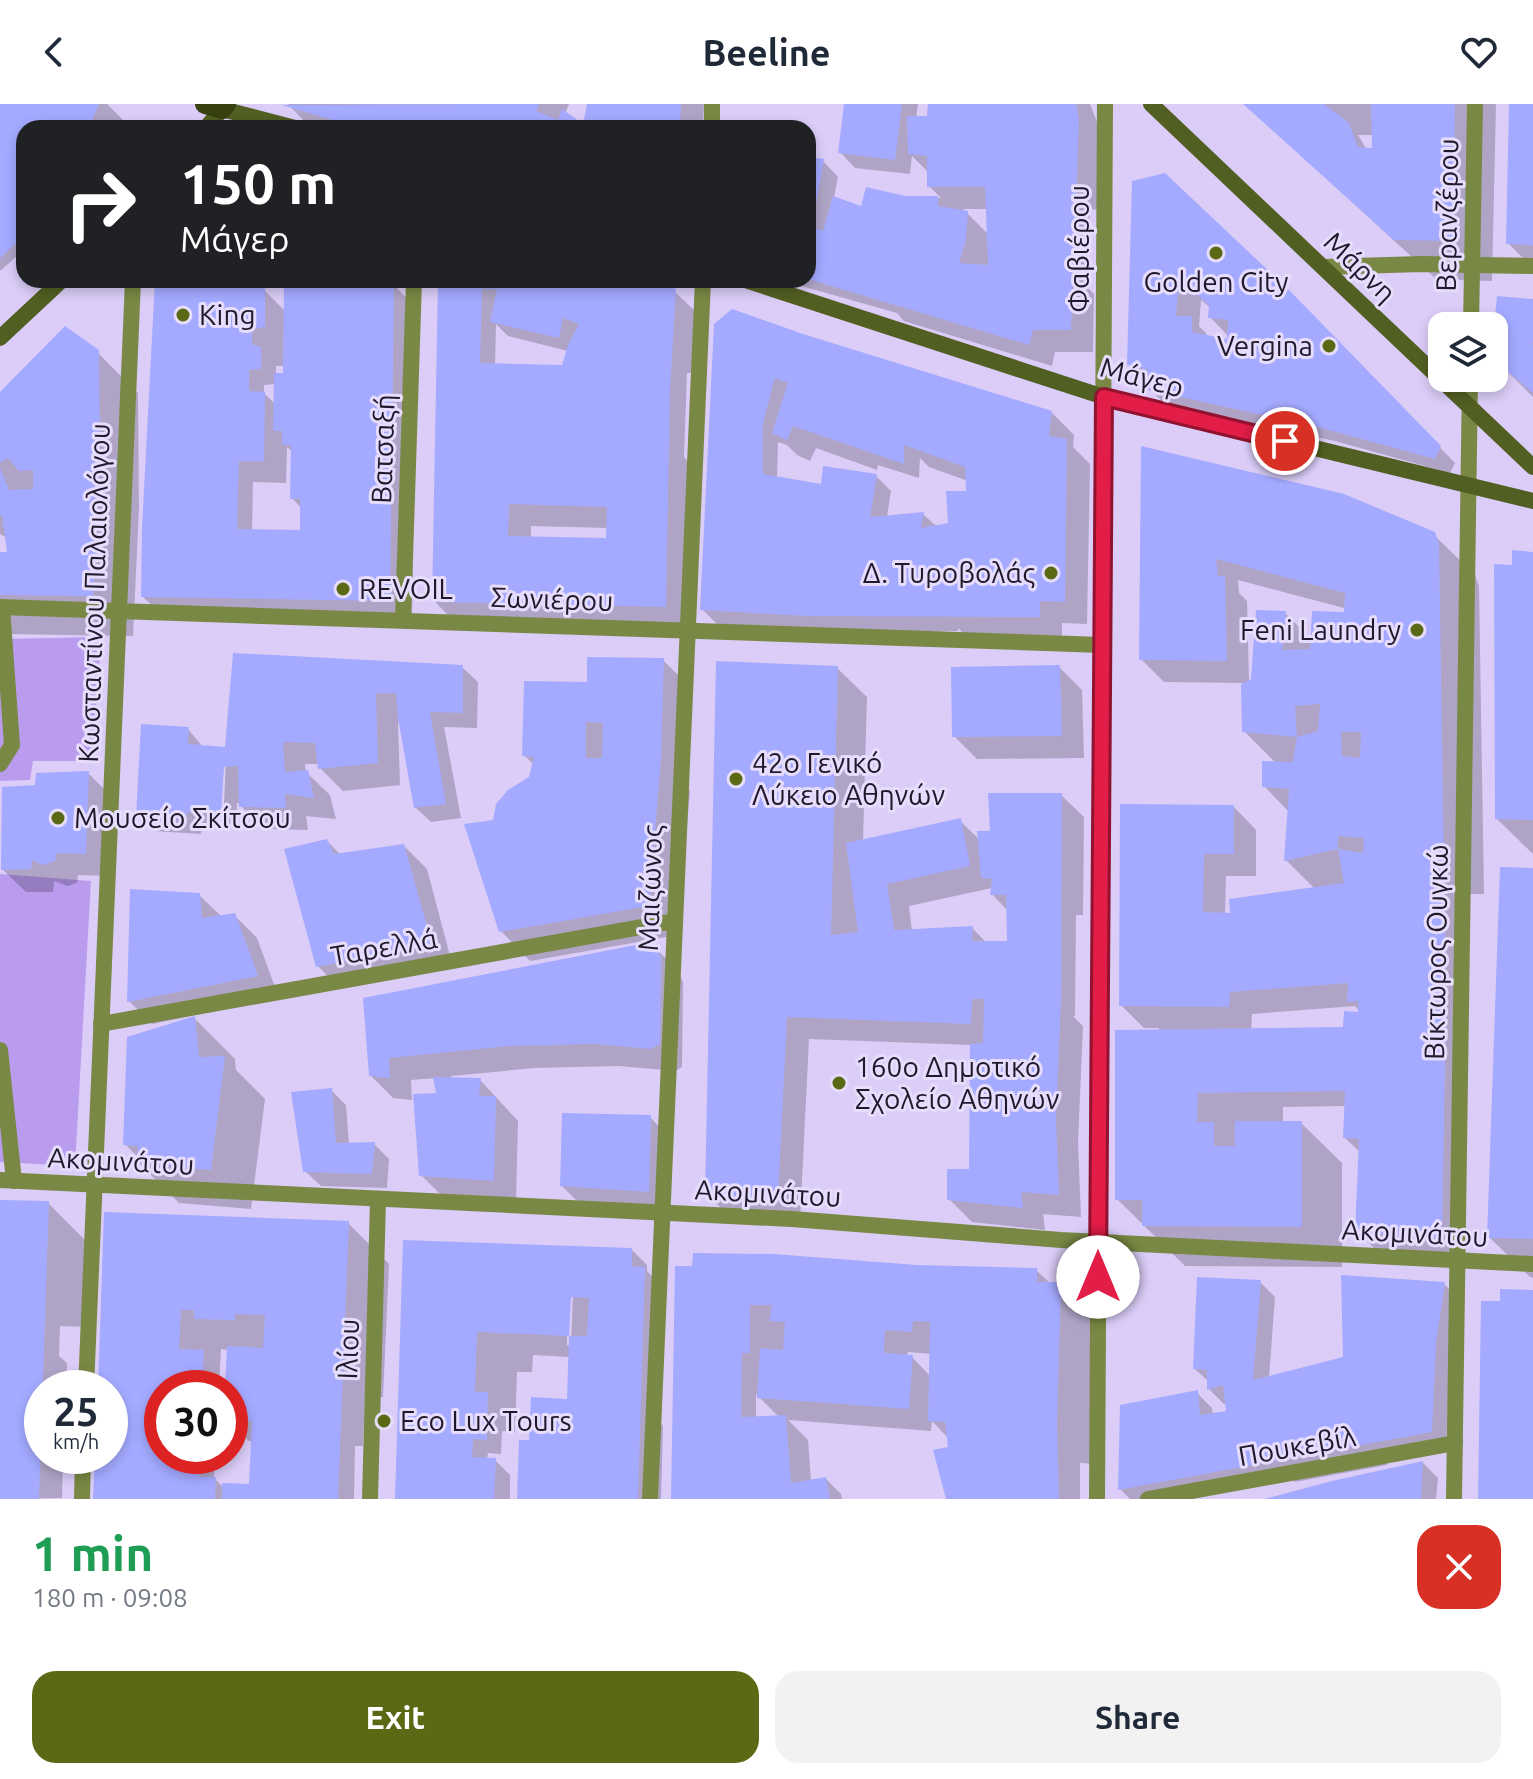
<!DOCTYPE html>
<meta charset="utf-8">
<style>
:root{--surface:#fff;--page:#f2f2f3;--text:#1f2937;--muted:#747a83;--accent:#5a6a14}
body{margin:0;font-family:Ubuntu,sans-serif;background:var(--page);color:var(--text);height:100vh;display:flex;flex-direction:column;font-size:30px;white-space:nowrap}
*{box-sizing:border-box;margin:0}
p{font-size:26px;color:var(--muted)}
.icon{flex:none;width:44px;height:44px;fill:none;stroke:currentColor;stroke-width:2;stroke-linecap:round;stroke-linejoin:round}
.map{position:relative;height:1395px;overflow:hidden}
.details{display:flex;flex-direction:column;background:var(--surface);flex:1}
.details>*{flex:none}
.hud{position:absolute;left:16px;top:16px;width:800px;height:168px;border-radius:24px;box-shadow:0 4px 12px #0003;background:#202124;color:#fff;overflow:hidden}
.tools{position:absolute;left:1428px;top:208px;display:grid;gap:16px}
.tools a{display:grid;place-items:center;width:80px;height:80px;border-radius:16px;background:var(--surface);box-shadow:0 4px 12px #0003;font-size:40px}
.speed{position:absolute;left:24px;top:1266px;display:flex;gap:16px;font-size:40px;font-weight:700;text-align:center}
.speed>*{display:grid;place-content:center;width:104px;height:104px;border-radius:50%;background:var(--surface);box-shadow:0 4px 12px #0003;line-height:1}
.speed small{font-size:20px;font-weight:400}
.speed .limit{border:12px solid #d22;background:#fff;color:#111}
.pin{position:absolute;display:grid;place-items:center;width:68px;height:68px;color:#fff;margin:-34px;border:4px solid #fff;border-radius:50%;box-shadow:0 2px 8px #0007}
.me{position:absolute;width:88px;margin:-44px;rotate:0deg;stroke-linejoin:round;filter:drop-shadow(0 0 6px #0008)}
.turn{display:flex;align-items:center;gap:28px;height:168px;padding:0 32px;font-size:36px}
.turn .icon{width:104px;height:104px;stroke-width:2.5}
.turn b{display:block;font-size:56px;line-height:68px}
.round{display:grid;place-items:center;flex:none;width:84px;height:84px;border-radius:24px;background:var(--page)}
.summary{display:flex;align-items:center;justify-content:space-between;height:136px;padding:0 32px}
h1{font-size:48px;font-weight:600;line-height:60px;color:#1e9e55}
.cta{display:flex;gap:16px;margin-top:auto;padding:16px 32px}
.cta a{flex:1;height:92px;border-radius:24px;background:var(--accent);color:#fff;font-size:32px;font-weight:600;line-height:92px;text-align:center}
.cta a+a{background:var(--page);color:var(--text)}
header{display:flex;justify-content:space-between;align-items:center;height:104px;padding:0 32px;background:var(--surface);font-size:36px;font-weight:600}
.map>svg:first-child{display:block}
.green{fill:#ba9cef}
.shadow{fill:#0003;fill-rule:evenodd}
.building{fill:#a4aaff;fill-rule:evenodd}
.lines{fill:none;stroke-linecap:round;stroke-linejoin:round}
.street{stroke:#798844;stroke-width:16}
.secondary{stroke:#525f22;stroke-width:16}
.primary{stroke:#374110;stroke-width:20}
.route-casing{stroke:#92132f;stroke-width:20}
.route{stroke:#e11d48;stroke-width:14}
.poi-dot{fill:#5a6a14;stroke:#e6dcfc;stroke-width:3}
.labels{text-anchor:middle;stroke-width:6;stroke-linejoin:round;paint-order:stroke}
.street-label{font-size:28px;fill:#20192c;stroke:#e6dcfc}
.poi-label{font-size:28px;fill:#20192c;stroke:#e6dcfc;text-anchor:start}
</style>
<header><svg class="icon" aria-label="back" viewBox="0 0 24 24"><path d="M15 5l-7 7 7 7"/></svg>Beeline<svg class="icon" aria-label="heart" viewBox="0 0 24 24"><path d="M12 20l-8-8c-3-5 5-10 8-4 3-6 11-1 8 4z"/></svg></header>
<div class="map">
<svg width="1533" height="1395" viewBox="0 0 1533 1395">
<rect width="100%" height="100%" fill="#dbcdf8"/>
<g class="green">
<path d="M101,533L92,657H33L30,676L0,677V535Z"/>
<path d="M0,770L91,777L75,1062L0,1058Z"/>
</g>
<g class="shadow">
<path d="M0,0H107L124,17L121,24H24V146L0,167Z"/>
<path d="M288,0H569L565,10L584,23L589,0H704L703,24H328L304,17Z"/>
<path d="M846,0H918L916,14H929L930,0H1090L1097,18L1098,106L1090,105L1086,182L1094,190L1093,248H1055L1052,262L904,217L897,209L780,176H808V55L823,57L838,73L834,94L863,104L907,94H941L929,82V69L912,52L910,70L855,64L840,48ZM963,105H988L989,131ZM1002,159L1082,163V167L1002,163Z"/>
<path d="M1245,0H1496L1492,177L1436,175ZM1358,31H1374V47L1367,46Z"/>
<path d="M1511,0H1533V164L1508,139Z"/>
<path d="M1134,79L1289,189L1455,359L1450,369L1335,337L1166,301L1150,285V277L1145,276L1129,260ZM1201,196L1211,204L1210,213L1229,233V237L1206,233V229L1199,222Z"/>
<path d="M157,176H234L263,185L286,208L394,181L416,204L412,519L166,515L143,493ZM276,262H285V271H276ZM276,280V301L264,289V281ZM287,343L293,348L292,394L302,405V429L252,428L253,378L286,379Z"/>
<path d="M439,176H641L674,187L698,210L695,269H687L684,353L691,361L688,525L457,520L434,497ZM496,220L508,232L568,247L564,261H495ZM531,422L608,424V436L531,434Z"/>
<path d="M1533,197V293L1494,254V236Z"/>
<path d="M716,221L875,253L1051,308L1074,331L1073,343L1090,360L1087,520L1062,519V535L968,534L958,524V527L725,528L702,505ZM778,338L787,341L797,351L810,357L816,344L877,366L878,361L919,374L920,354L929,363L968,377V389L950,421H935L923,410L887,413L891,387L876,372L823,382L777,374Z"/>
<path d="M97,248L138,289L139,405L133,532L6,530L0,523V450H9L7,434L0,430V291Z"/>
<path d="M1143,345L1433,430L1475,471L1479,482L1484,790H1458L1464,1156L1380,1150L1357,1127L1361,1049L1345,1034V1002L1283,1003V1019H1301L1342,1059V1163L1185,1162L1117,1095L1159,928V924H1144L1121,901L1122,702L1234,703L1256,726V772H1226L1225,811L1315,785L1286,756L1289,708L1264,682L1276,659L1244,627L1243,579L1164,578L1141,555ZM1238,476L1344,504L1346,510L1312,536L1285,509L1253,577L1249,578L1247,497L1239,489ZM1355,902L1362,910L1345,925L1251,928L1252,910Z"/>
<path d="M1533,450V750L1497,715L1514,463Z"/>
<path d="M235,551L462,563L478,578L477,624L444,623L461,714L431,718L415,703L401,619H398L400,681L343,687L320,664L319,660H305L306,668L330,691L336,715L306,712L308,726L264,725L237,698L236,724L202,722L201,730L153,727L138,712L188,625L203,643L227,648ZM226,656L223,720H219L222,659Z"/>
<path d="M663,556L678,571L676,673L690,687L678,831L530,857L501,827L495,718L531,675L534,661L524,651L589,580Z"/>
<path d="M1059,563L1082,586L1084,654L977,655L954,632Z"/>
<path d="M837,564L867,593L863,737L960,717L980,736L1061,691L1084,713L1083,811H1076L1075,912H1073L1083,922L1078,1039L1081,1113L1043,1110L1045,1126L972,1118L949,1095L971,1067L972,941L809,935L800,1117L730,1113L707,1090ZM992,784V790L1008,807L1009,839H987L972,824L912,827L909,802Z"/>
<path d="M88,669L111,692L108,772L78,771L77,779L67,782L54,777L53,788H26L3,766L37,683Z"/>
<path d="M327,737L341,751L404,742L427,765L453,863L340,885L318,862Z"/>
<path d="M1533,766V1174L1530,1173L1489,1133Z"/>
<path d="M199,791L222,813L234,811L257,834L279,894L152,920L129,897Z"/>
<path d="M653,842L677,865L683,878L682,963L675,967L619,962L535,964L451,972V975L480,976L518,1017L516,1099L444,1094L421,1071L438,990L436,974L411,976L412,996L393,994L370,971L365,896Z"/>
<path d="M194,914L235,955L236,966L265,995L251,1105L179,1099L138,1058L139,1054L125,1040Z"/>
<path d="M331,986L346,1001L349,1041L374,1040L389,1055L387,1084L321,1082L305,1067Z"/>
<path d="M650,1013L665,1029L663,1102L577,1097L562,1082Z"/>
<path d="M0,1098L48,1099L89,1140L86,1223L60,1222L59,1252L67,1259L66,1284H42V1352H63L62,1394L0,1395Z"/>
<path d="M106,1110L348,1119L389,1160L383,1293H365L363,1342H355L354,1395H95L97,1352H110V1284H99ZM221,1245L229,1246L227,1284H230V1319L249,1337L253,1338L251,1382L224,1384L214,1374L215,1352H162V1284H219Z"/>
<path d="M405,1138L632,1146L647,1161V1167L660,1181L656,1314L663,1322L661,1395H519L531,1338L569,1297L570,1253L533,1251L532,1268H517L515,1328L502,1327L501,1350L488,1349L487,1355L495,1356L510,1371V1395H397ZM574,1163L571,1242L567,1241V1232L564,1230Z"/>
<path d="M917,1163L1036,1166L1051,1180H1060L1100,1221L1097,1360L1080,1359V1395H948L949,1335L932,1317L931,1327L788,1316L808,1336L811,1377L826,1375L841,1390L842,1395H673L677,1164ZM908,1248L932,1250L931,1273L912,1253H907ZM756,1290L779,1313L756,1314Z"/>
<path d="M1260,1178L1275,1193L1269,1274L1343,1256L1444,1180L1459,1195L1450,1255L1446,1343L1385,1353L1387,1361L1295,1378L1288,1371L1161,1395H1130L1120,1385L1197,1289L1212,1304L1213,1311L1228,1309L1227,1299L1224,1300L1209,1285V1278L1195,1265Z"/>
<path d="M1423,1359L1438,1374L1436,1395H1270Z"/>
</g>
<g class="building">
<path d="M0,0H99L92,17L109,24H24V132L0,154Z"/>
<path d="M539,0L536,7L558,16L562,5L583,20L582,24H386L368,18L366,24H360L282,1Z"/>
<path d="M587,0H681L680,24H606L583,20Z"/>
<path d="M844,0H902L895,56L838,49Z"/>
<path d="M928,0H1076L1079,16L1071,226H1033L1029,241L808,175V53L824,55L814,113L810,122L823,127L833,92L861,102L866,83L905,92H938V102L968,107L966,136L959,159L988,161L985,83H927V52L908,50L907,12H927Z"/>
<path d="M1243,0H1324L1349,19L1358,43L1372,44L1371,0H1455L1453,137L1394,136Z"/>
<path d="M1509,0H1533V141L1506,140Z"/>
<path d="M1165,69L1290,187L1441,342L1435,355L1318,323L1148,286V266L1127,261L1132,77ZM1179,176L1209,201L1208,214L1228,216L1227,235L1192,228V212H1176Z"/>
<path d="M155,176H241L265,183V223L252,225V240L261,243V265L249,266V287L265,288L264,357H239L237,425L300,426V395H290L291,341H282V327H273L274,269H283L284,177L394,179L390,497L141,493L142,424Z"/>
<path d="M438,176H647L676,185L670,286L666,503L432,498ZM482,185H497L490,218L559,234L563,214L579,220L568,241L562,261L480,259ZM509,400L607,403L606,434L508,432Z"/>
<path d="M1497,192L1533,195V239H1531L1533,241V289L1494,256V222Z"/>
<path d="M732,205L803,230L1052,307L1049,332L1067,335L1065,498L1040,497V513L809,512L700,506L714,220ZM775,274L788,279L772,329L787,336L793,322L904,360V341L965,363L966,387H946L948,419L921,424L924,408L870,413L877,370L823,362L821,380L763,370V319Z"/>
<path d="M65,222L99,246L100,363L93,492L0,491V448H7L2,411L0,412V364L9,386L33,385V366L19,367L8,354L0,359V288Z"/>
<path d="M1141,342L1344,390L1435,428L1439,440L1446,898L1442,1134L1355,1128L1359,1035L1343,1034L1345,987L1198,989L1197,1018H1214V1042H1235V1017H1302V1123L1142,1122V1096H1115V926L1343,923L1344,907L1358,908V897L1347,898L1348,879L1230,888L1229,903L1119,902L1120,700L1234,701V750H1204L1203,808L1230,809L1229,795L1344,779L1338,745L1363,749L1364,734L1338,732V745L1284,757L1289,685L1262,683V657L1293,658L1297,633L1242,628L1241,580L1251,575L1256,506L1286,507L1282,546L1310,545L1312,507L1344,508L1345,489L1216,455L1218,472H1225L1227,557L1139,556ZM1320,600L1318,627L1297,633L1295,602ZM1341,628H1361L1360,654L1342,652Z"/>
<path d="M1512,446L1533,448V716L1495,715L1494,460L1512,461Z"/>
<path d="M233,549L463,561V609L430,608L446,700L414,704L398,614L396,589H376L378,659L318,665L315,639L283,638L285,668L308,666L314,694L285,690L286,704L239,703L238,662L224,663L221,710L187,708V716L136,713L141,620L189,623L188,640L225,643Z"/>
<path d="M587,553L664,554L661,655L649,802L499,828L464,720L493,716L496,700L508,686L529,673L534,653L522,652L524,577L587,578ZM586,618L603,619L602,654H586Z"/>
<path d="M716,557L838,562L831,831L858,828L846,739L961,714L970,762L887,780L894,826L973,822L972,837H1007L1006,791H990L992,775L981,774L977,727H990L988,689H1062L1061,897L1056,1015L1059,1091L1021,1088L1023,1104L947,1096V1065H969L970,940L983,939L984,895H972L971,920L787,913L778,1095L705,1091Z"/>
<path d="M1060,561L1062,632L952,633L951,563Z"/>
<path d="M89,667L86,750L56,749L55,757L43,761L32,756L31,765L1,766L2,683L35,681L36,669Z"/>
<path d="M327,735L334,750L404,740L432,840L316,863L284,745Z"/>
<path d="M1500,763L1533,764V1135L1487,1134Z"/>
<path d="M130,785L200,789L202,814L235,809L258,872L127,898Z"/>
<path d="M641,840H654L661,853L660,940L651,945L595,940L511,942L389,954L390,974L369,972L363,894Z"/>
<path d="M195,912L199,953L225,952L211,1066L136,1059L138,1042L123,1041L127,933Z"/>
<path d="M433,973L481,974L479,992H496L494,1077L419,1072L413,990L436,989Z"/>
<path d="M332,984L336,1039L375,1038L372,1070L303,1068L291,988Z"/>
<path d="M562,1009L651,1011L649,1088L560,1082Z"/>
<path d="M0,1096L49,1097L39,1395H0Z"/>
<path d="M104,1108L349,1117L338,1395H222V1379L249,1380L252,1317L230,1316V1284H225L227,1242L263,1244L265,1211L235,1210V1216L194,1215V1206H181L179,1245L204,1246L202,1284H162V1352H200L199,1373H216L215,1395H93L95,1352H110V1284H98Z"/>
<path d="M403,1136L632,1144V1163H645L638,1395H517L519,1336H529L531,1293L567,1295L569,1232L477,1228L475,1288H488L487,1323V1336L473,1335L472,1353L496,1354L494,1395H395ZM571,1193L589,1194L587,1232H569Z"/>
<path d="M693,1149L773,1150L917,1161L1037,1164V1178H1061L1057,1320L1059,1395H946L933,1346L948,1343L945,1318L928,1317L930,1218L913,1217L912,1228L885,1226L884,1249L913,1251L909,1305L757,1294L760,1244L783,1246L785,1218L769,1217L772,1201H750V1249H742L741,1313L786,1311L791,1379L826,1373L830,1395H671L675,1162H692Z"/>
<path d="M1341,1171L1445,1178L1436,1239L1432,1328L1118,1386L1120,1301L1198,1286L1200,1311L1226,1307L1223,1281L1207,1286V1266L1193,1265L1197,1173L1261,1176L1253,1276L1343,1253Z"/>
<path d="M1500,1185L1533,1186V1395H1478L1481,1197H1500Z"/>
<path d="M1423,1357L1421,1395H1264L1332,1377Z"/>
</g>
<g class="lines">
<g class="street">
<path d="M712,20V0"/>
<path d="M1323,163L1421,160L1533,162"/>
<path d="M1471,222L1475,0"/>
<path d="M0,503L1102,541"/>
<path d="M403,516L414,176"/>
<path d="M0,660L12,641L2,503"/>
<path d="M101,920L675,817"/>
<path d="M0,946L14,1077"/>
<path d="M0,1076L792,1115L1061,1136L1533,1160"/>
<path d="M86,1284L133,176"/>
<path d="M82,1395L83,1352"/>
<path d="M370,1395L378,1096"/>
<path d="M650,1395L703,176"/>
<path d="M1097,1395L1105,0"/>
<path d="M1148,1395L1455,1339"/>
<path d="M1454,1395L1470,274"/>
</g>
<g class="secondary">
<path d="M1151,0L1533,363"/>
<path d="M206,24L222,5L295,24"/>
<path d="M745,176L1104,293L1533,397"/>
<path d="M0,234L62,176"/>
</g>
<path class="primary" d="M205,0L222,5L226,0"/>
</g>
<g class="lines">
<defs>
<path id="route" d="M1098,1173L1104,293L1285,337"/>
</defs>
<use href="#route" class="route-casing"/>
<use href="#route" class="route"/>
</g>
<g class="poi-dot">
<circle cx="1216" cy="149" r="8"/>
<circle cx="183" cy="211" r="8"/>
<circle cx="1329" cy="242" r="8"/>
<circle cx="1051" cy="469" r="8"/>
<circle cx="343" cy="485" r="8"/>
<circle cx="1417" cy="526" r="8"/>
<circle cx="736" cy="675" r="8"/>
<circle cx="58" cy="714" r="8"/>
<circle cx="839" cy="979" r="8"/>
<circle cx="384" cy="1317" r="8"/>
</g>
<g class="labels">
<g class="street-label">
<text transform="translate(1447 111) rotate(-89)" y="10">Βερανζέρου</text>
<text transform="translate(1079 145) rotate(-90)" y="10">Φαβιέρου</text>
<text transform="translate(1360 163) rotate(44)" y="10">Μάρνη</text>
<text transform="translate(1142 273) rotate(15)" y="10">Μάγερ</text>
<text transform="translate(383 345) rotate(-88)" y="10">Βατσαξή</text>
<text transform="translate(94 489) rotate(-88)" y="10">Κωσταντίνου Παλαιολόγου</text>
<text transform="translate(552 495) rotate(2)" y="10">Σωνιέρου</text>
<text transform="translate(650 784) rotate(-88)" y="10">Μαιζώνος</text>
<text transform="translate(384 843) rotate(-10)" y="10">Ταρελλά</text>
<text transform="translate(1436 848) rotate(-89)" y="10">Βίκτωρος Ουγκώ</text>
<text transform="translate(121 1057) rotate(3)" y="10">Ακομινάτου</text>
<text transform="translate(768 1089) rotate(3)" y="10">Ακομινάτου</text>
<text transform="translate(1415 1129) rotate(3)" y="10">Ακομινάτου</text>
<text transform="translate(348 1245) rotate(-88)" y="10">Ιλίου</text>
<text transform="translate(1297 1342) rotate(-10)" y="10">Πουκεβίλ</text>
</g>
<g class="poi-label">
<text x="1216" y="188" text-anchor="middle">Golden City</text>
<text x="199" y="221">King</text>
<text x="1313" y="252" text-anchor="end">Vergina</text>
<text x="1035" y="479" text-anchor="end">Δ. Τυροβολάς</text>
<text x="359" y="495">REVOIL</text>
<text x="1401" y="536" text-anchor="end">Feni Laundry</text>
<text x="752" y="669">42ο Γενικό<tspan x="752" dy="32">Λύκειο Αθηνών</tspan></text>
<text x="74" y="724">Μουσείο Σκίτσου</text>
<text x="855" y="973">160ο Δημοτικό<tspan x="855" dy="32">Σχολείο Αθηνών</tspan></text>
<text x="400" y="1327">Eco Lux Tours</text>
</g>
</g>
</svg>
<div class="tools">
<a><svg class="icon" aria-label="layers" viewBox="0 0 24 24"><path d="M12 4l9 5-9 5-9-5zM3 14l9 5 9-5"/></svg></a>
</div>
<div class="speed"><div>25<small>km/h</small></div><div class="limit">30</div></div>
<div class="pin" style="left:1285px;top:337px;background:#d93025"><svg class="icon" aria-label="arrive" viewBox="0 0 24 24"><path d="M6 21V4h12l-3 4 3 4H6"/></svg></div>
<svg class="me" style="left:1098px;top:1173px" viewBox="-20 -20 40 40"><circle r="19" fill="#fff"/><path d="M0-13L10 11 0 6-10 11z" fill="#e11d48"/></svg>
<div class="hud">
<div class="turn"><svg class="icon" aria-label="right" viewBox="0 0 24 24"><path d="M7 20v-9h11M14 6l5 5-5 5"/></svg><div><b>150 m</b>Μάγερ</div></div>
</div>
</div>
<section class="details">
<div class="summary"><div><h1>1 min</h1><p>180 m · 09:08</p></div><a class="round" style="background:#d93025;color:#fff"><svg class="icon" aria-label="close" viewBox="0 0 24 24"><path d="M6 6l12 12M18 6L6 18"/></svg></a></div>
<div class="cta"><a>Exit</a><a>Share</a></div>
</section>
